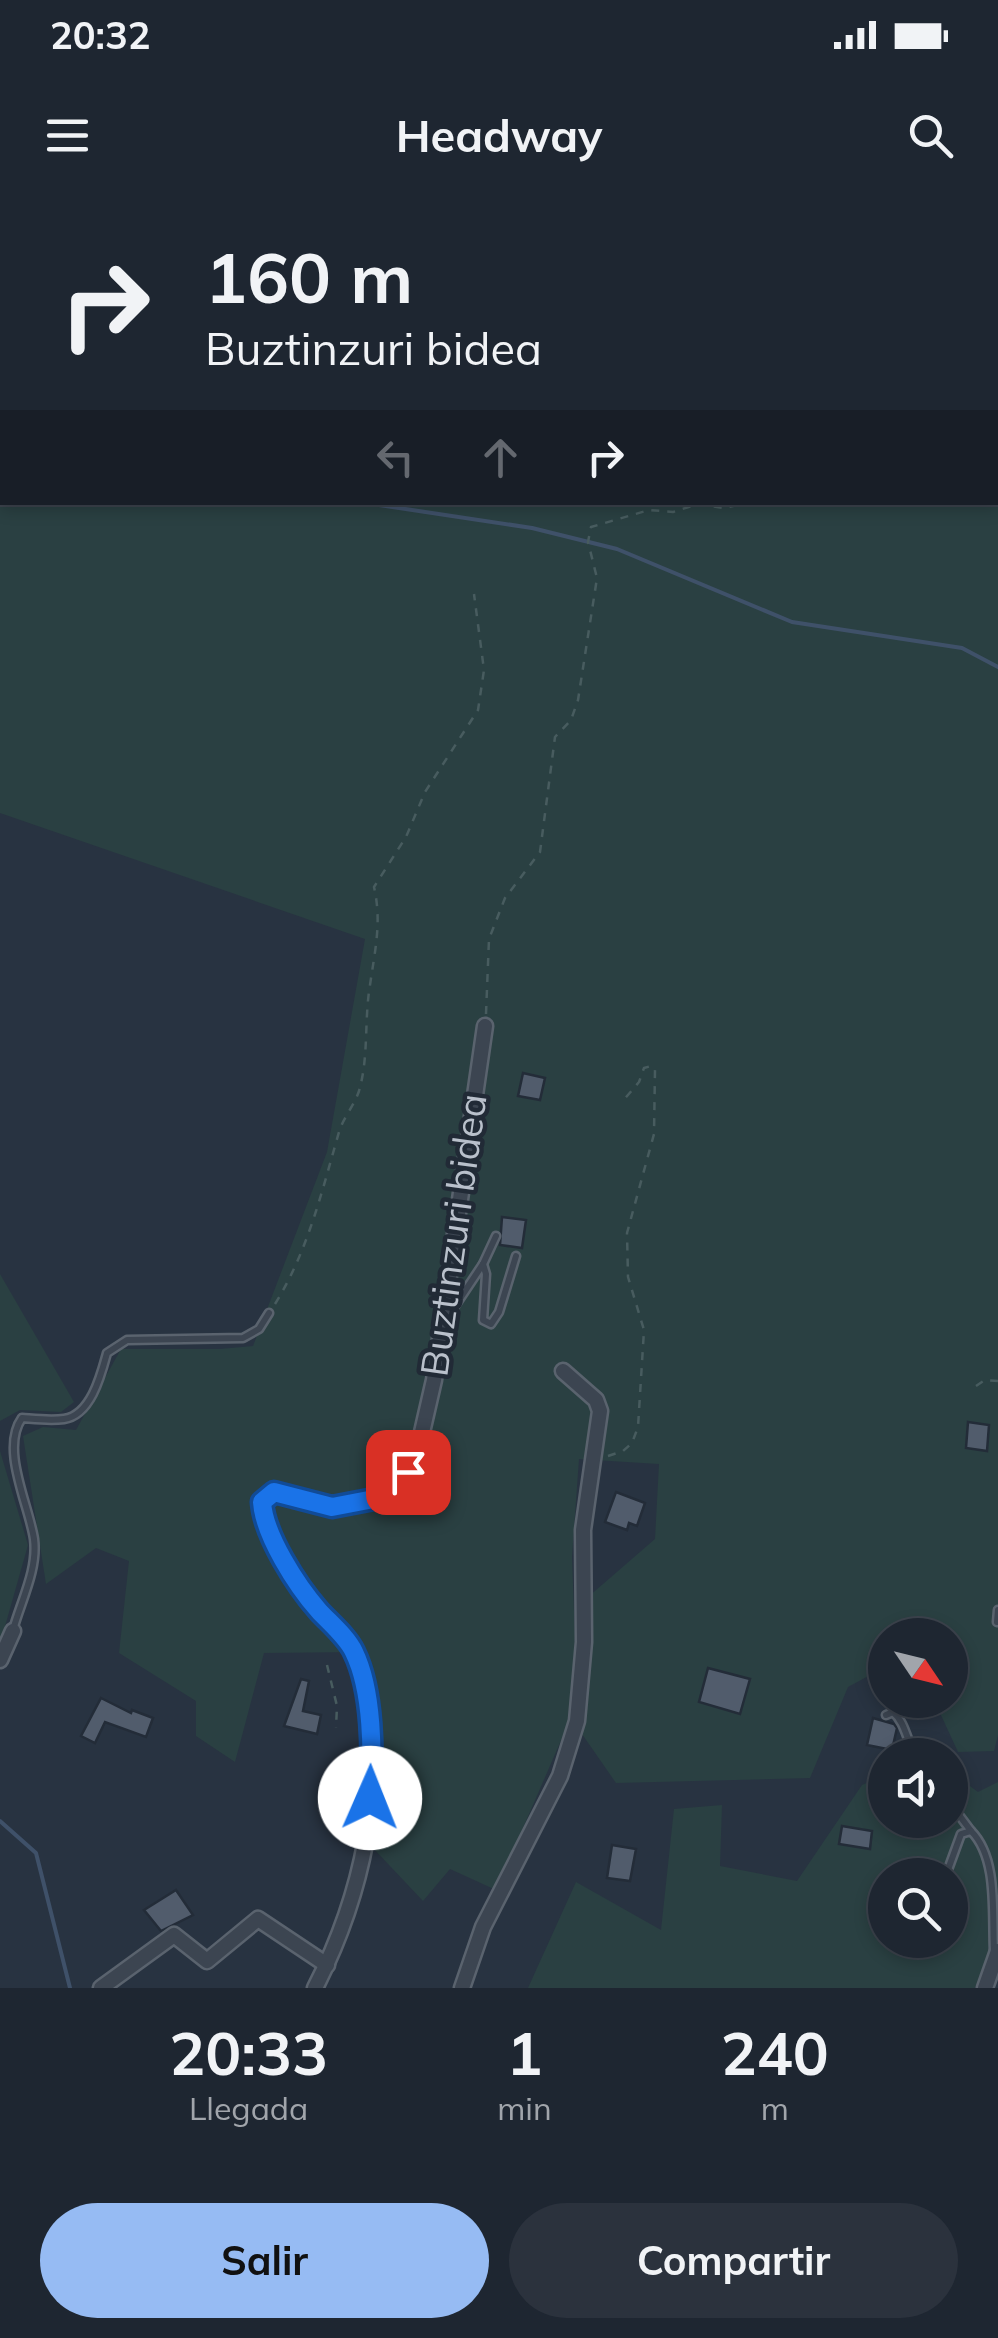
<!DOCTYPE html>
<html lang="es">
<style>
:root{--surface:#1e2631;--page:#2b323d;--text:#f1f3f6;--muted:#a1a5ab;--line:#3c434d;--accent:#96bbf3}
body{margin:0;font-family:Mulish,sans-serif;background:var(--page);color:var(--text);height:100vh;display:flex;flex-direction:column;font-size:38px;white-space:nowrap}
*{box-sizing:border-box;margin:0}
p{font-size:32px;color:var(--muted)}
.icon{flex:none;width:55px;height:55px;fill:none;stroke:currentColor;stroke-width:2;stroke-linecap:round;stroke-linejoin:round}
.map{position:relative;height:1788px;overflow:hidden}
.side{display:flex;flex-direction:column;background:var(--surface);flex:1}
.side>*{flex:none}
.banner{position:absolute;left:0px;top:0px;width:1000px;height:305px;box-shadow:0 5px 15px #0003,0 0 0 2px var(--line);background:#1e2631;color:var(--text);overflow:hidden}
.needle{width:65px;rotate:125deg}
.buttons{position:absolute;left:868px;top:1418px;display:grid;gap:20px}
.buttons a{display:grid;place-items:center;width:100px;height:100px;border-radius:50%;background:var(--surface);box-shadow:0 5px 15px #0003,0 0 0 2px var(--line);font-size:50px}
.pin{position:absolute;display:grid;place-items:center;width:85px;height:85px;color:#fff;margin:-42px;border-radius:20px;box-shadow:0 5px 15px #0006}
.me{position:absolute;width:110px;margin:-55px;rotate:1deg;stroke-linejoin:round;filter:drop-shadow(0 0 8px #0008)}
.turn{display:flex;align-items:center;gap:35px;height:210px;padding:0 40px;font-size:45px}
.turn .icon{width:130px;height:130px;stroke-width:2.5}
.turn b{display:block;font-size:70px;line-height:85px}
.lanes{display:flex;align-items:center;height:95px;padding:0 40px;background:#0003;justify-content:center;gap:50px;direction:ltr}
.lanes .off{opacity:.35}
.eta{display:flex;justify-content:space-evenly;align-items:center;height:170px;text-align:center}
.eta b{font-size:60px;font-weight:700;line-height:70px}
.button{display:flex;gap:20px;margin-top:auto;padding:20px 40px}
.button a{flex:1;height:115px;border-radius:60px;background:var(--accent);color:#111;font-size:40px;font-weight:700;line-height:115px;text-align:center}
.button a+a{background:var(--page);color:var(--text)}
.status{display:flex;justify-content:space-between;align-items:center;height:70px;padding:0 50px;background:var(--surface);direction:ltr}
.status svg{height:28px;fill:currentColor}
header{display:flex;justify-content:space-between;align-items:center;height:130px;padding:0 40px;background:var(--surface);font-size:45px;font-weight:700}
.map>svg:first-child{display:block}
.green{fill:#2a4042;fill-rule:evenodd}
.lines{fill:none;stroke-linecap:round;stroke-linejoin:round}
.stream{stroke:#3f5169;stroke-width:4}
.building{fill:#515c6c;stroke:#232c38;stroke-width:2.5}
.service-casing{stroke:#5a636e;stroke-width:11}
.minor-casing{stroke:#5a636e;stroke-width:19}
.path{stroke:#485c5f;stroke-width:2.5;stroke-dasharray:8 8;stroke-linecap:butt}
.service{stroke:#3c4551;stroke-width:6}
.minor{stroke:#3c4551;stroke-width:14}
.route-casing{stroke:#114b97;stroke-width:25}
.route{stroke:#1a73e8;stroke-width:18}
.labels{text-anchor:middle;stroke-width:9;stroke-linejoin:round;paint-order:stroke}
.street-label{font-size:38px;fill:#b9c0cb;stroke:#212a36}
</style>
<div class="status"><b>20:32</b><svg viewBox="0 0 49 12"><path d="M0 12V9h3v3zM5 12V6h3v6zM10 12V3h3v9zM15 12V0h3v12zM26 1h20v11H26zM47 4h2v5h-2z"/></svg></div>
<header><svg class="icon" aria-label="menu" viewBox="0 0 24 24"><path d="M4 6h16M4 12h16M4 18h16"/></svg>Headway<svg class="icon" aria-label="search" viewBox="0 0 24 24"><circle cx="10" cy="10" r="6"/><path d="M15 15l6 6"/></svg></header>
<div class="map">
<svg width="998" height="1788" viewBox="0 0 998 1788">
<rect width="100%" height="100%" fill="#283341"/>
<g class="green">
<path d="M515,0H998V1535L994,1551L958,1552L934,1500H950V1435H885V1467L848,1487L810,1578L616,1583L582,1534L592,1442L588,1397L655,1339L659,1264L579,1259L572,1357L575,1439L569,1522L496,1690L450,1669L423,1701L373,1648L378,1568L359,1452L264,1453L235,1562L196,1536V1501L119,1453L129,1361L96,1348L46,1384L23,1236L43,1227L76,1230L121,1149H220L253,1146L327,952L365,739L0,613V98L2,302H998V2H512Z"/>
<path d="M0,1074L74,1202L61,1212L20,1210L0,1221Z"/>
<path d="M0,1251L28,1345L0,1444Z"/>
<path d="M950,1571L978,1592L998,1582V1727L975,1788H528L576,1682L661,1730L674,1609L722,1605L720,1666L797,1681L862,1585L885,1575V1620H950ZM885,1675H950V1740H885Z"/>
</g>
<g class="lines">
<g class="stream">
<path d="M359,302L532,328L617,349L792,422L962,448L998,467"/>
<path d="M0,1621L36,1653L70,1788"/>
</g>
</g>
<g class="building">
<path d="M523,873L545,878L540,900L518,896Z"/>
<path d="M502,1017L526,1020L522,1048L500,1045Z"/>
<path d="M968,1222L989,1225L987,1251L966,1248Z"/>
<path d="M616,1292L645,1303L637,1326L629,1323L627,1330L605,1322Z"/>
<path d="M708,1468L750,1479L740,1514L699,1502Z"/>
<path d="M301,1479L309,1481L303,1511L321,1515L317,1534L284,1526Z"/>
<path d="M101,1498L131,1513L132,1510L153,1518L146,1537L105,1522L95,1543L81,1536Z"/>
<path d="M873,1518L894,1524L897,1528L892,1550L867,1545Z"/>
<path d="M842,1626L872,1631L870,1649L839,1644Z"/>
<path d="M612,1645L636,1649L630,1681L607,1678Z"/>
<path d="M176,1690L193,1715L161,1731L144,1710Z"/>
</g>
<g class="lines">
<defs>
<g id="service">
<path d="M243,0L244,2"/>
<path d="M51,2L53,0"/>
<path d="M0,84H2"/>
<path d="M483,1064L486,1074L483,1120L491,1124L499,1112L516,1056"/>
<path d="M447,1118L483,1064L496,1036"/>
<path d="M997,1422L998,1410"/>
<path d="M13,1430C21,1401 38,1369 34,1339C29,1305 0,1249 22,1218C35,1219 50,1221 64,1219C91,1215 101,1175 107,1153L127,1140L243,1138L259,1129L269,1113"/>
<path d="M886,1515L893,1512C905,1522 907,1541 915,1555"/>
<path d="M950,1603L971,1631"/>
<path d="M946,1675L961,1634L971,1631C998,1658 992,1711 994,1751"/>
</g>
<g id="minor">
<path d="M0,1460L13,1431"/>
<path d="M101,1788L174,1735L207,1761L258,1719L327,1765"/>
<path d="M315,1788C361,1698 388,1586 363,1485C360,1474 359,1459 353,1449C339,1427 316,1412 302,1392C287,1370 263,1327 262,1302L275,1292L331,1307L379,1297L408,1272L420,1241L434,1180L485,826"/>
<path d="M462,1788L483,1727L560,1576L577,1521L584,1442L583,1330L600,1211L596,1200L563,1171"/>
<path d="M985,1788L998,1751"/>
</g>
</defs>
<use href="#service" class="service-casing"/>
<use href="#minor" class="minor-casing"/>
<g class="path">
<path d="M635,0L636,2"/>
<path d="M890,0L893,2"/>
<path d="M423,2L425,0"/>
<path d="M542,2L545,0"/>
<path d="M650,2L651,0"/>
<path d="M808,2L809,0"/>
<path d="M0,241L2,242"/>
<path d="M486,814L489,739L505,698L540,652L555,537L571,520L578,500L597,378L588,342L591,327L649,310L673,312L698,304L723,308L753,302"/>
<path d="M275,1104C308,1051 322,991 339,932C343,918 354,906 359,891C369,857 364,820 370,785C375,750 382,722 374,687L406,637L425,592L478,510L484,470L474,394"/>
<path d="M976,1186L985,1180L998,1181"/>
<path d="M608,1256L623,1251L632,1243L638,1227L644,1130L628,1077L627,1033L654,934L655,870L651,866L644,868L639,882L622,902"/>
<path d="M327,1465L337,1506L336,1528"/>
</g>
<use href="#service" class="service"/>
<use href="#minor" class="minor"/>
</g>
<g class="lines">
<defs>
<path id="route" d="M370,1598C373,1555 373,1491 354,1452C347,1437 330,1423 319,1411C297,1386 264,1335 262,1302L274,1292L332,1307L379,1298L408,1272"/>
</defs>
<use href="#route" class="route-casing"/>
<use href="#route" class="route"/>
</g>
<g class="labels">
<g class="street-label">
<text transform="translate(454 1035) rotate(-82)" y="13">Buztinzuri bidea</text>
</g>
</g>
</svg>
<div class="buttons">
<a><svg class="needle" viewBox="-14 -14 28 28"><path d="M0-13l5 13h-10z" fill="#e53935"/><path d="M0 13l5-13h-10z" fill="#a1a5ab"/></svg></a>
<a><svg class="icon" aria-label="sound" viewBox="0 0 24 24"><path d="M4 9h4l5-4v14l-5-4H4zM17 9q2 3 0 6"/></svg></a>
<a><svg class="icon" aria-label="search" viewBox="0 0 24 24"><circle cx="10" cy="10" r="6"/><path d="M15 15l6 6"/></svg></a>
</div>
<div class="pin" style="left:408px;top:1272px;background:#d93025"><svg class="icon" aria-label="arrive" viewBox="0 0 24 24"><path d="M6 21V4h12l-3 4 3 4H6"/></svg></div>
<svg class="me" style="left:370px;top:1598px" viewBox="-20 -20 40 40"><circle r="19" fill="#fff"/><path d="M0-13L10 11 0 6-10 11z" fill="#1a73e8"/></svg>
<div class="banner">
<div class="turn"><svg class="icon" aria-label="right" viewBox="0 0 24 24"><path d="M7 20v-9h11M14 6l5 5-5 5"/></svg><div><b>160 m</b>Buztinzuri bidea</div></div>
<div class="lanes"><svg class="icon off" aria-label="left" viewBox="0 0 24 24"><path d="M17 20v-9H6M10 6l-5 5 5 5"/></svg><svg class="icon off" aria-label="ahead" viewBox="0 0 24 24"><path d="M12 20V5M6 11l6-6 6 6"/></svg><svg class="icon" aria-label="right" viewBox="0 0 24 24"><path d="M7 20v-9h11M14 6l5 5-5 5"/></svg></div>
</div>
</div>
<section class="side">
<div class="eta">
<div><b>20:33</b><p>Llegada</p></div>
<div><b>1</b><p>min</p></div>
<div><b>240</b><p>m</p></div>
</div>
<div class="button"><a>Salir</a><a>Compartir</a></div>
</section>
